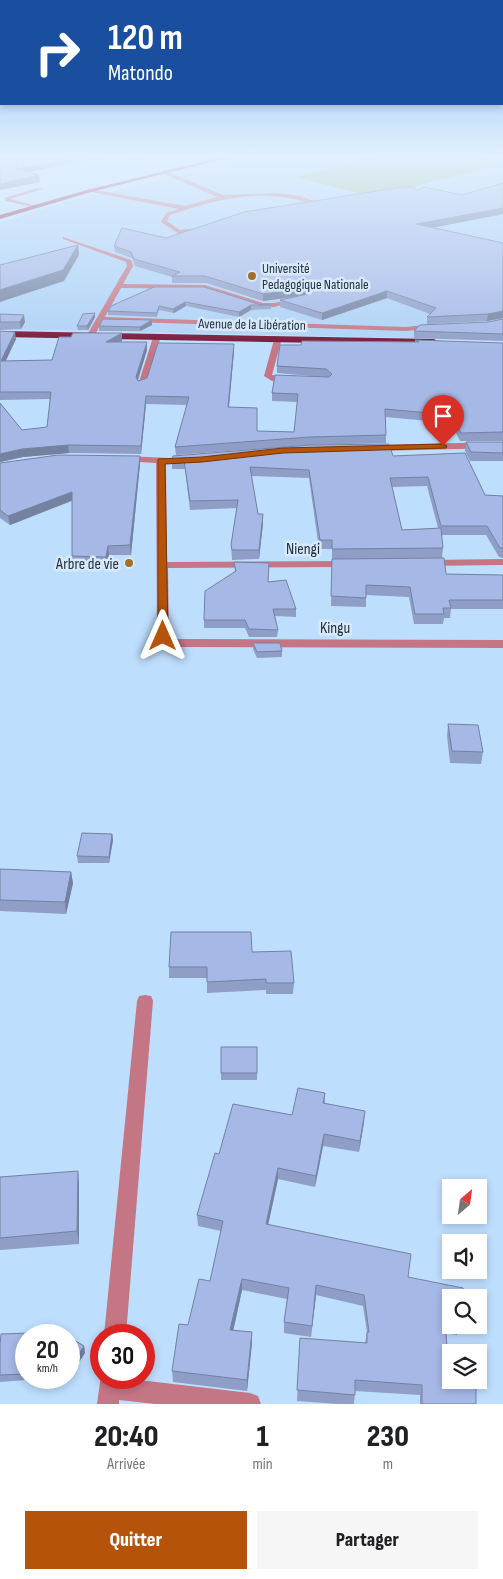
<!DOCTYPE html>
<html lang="fr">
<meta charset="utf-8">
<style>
:root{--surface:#fff;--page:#f6f6f6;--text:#202124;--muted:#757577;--accent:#b45309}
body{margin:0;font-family:"Sofia Sans Condensed",sans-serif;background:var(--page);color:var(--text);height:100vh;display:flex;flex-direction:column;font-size:19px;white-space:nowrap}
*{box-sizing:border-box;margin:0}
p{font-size:16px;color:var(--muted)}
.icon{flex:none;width:28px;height:28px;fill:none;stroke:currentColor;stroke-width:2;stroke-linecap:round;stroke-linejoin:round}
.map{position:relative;height:1404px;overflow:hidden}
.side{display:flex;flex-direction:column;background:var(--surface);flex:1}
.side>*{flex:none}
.banner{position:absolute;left:0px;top:0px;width:504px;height:105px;box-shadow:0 2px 8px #0003;background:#1a4fa0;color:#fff;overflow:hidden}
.needle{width:32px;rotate:29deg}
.buttons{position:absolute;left:442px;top:1179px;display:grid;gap:10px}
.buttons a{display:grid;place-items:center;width:45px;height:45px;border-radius:0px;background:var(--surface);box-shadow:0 2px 8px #0003;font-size:25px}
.speed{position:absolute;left:15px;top:1324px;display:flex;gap:10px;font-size:25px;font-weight:700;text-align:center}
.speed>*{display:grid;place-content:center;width:65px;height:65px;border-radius:50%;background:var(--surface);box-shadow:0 2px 8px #0003;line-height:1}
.speed small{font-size:12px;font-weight:400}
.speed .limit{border:8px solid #d22;background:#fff;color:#111}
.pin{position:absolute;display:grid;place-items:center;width:42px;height:42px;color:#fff;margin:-51px -21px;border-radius:50% 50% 50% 0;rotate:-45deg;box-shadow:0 0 5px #0007}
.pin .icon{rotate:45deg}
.me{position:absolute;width:55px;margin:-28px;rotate:0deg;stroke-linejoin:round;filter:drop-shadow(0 0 4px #0008)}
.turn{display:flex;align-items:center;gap:18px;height:105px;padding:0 25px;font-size:22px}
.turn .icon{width:65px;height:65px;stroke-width:2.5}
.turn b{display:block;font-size:35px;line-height:42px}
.eta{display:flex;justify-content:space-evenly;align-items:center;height:85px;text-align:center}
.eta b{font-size:30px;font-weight:800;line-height:35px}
.button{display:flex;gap:10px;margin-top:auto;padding:10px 25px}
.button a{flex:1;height:58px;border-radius:0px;background:var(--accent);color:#fff;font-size:20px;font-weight:800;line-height:58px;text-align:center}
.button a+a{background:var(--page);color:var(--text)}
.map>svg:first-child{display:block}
.built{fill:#aed2f6}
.green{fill:#9dbd73}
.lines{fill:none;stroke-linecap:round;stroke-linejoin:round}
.minor{fill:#c57685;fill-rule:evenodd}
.major{fill:#952245;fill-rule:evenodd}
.highway{fill:#761233;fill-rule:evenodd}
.wall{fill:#8e9ec6;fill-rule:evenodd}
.shaded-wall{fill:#7481a1}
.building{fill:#a5b8e6;stroke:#7481a1}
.route{fill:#b45309;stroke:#753606}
.poi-dot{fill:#a46d28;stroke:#d9e9f9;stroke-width:2}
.labels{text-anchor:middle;stroke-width:5;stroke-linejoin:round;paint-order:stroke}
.far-poi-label{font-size:14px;fill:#223241;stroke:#d9e9f9;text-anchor:start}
.far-street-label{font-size:14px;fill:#223241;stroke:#d9e9f9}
.street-label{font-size:16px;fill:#223241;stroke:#d9e9f9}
.poi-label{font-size:16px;fill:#223241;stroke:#d9e9f9;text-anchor:end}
</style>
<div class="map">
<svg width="503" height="1404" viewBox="0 0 503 1404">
<rect width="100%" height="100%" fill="#bedefe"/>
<path class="built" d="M260,157H503V340L0,329V223L62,203Z"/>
<path class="green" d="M377,157H477L503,164L373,197L295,177Z"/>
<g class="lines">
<g class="minor">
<path d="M164,170L223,195L278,193L300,196L314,201L311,203C258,188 221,198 170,215L167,221L180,230L197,228L200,230L179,234L161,222L166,213L179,209L86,191L89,189L185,206L217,197L162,173Z"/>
<path d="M38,188L43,189L10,199L37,206V208L6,201L4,198Z"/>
<path d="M63,237L131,260L133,266L123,284L205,285L263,303H274L297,298L301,300L274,307H262L204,289L121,288L105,317L406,327L434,324L438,326L434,328L406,331L102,321L94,337H91L87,335L127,266L126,262L63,239Z"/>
<path d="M154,334L161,336L146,385L139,387L138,385Z"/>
<path d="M275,336L282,338L272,375L293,378V382L272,381L264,376Z"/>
<path d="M503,442V448L374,451L369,448L374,445Z"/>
<path d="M124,456L169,458L174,461L166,464L167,562L347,561L352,564L347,567L168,568L169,635L178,639L503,640V648L177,647L163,642L157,636L156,463L121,461L119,459Z"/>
<path d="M503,559V565L427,566L422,563L427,560Z"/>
<path d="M145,995L151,996L153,1001L126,1335H104L137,1001L139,996Z"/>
<path d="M101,1375V1378H122L250,1393L258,1396L261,1404H155L119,1400V1404H97Z"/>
</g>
<path class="major" d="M222,157H231L91,192L0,219V215L87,190Z"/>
<path class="highway" d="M0,331L434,339L439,342L434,345L0,337Z"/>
</g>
<g class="wall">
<path d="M0,157H105L92,159L28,172L40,182L0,190ZM5,166L17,167V169Z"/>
<path d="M128,157H147L136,160Z"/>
<path d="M503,183V214L431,228L503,243V318L487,321L427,324V317L430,314L387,298L322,320L280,307V300L296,297L263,301L206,283H172V277L135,266L132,258L115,252L114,246L166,238L418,190L462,195Z"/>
<path d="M154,287L261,305H271V309L251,310L239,317L186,306L174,313L159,310L157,317L108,315V311Z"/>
<path d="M95,313V317L88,330H78L77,326Z"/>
<path d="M0,314L25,322L21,329L0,330Z"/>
<path d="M503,319V341L414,338V331L488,322Z"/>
<path d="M152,325L140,331H99V326Z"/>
<path d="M0,331L16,339L5,361L52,360L71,337L122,333V341L120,342H147V350L138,381L234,344V351L229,407L257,431L294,432L298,402L272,401V393L323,377L277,373V366L301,345L415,342V340L503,343V441H460L451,423L385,417L386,435V443L310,445L176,455L175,447L187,405L146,404L141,454L69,453L23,457L0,462V403L22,430L47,427L50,399L0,400Z"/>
<path d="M466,442H503V461H470L465,451Z"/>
<path d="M393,456L485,495L503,496V558L499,557L486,535H441L443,548L442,558L332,559V549H319L309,478L251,476L258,514L263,523L259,559L232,560L231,545L237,508L190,510L185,469H172V461ZM427,486L438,528L402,530L392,487Z"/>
<path d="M0,463L140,464L131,555H109L107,566H72V501L10,525L0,518Z"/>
<path d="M332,559L446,574L503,575V609H451L450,618H444L443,624H414L409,597L366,595V607L331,606Z"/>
<path d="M234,562L268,582L296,609V617L275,616L278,630L277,637H249L245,628H204V620L235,572Z"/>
<path d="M253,643L282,651V657L257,658L253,649Z"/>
<path d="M448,724L483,752L481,764L450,763L447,736Z"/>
<path d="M112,834L113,840L109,863H78L77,856Z"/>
<path d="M0,869L71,872L73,883L66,914L0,911Z"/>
<path d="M252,952L294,983L293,994H266V990L207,993V978H169V967Z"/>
<rect x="221" y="1047" width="36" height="33"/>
<path d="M325,1093V1103L364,1122L359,1152L323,1146L315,1187L278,1179L268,1224L408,1277L451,1298V1325H459L457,1335L446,1333L450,1384L476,1404H420V1395L355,1391L354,1404H338L297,1401L300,1338L365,1343L367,1332L363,1306L316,1295L311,1337L284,1333V1322L287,1299L242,1290L233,1330L252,1332V1343L247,1391L173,1382L172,1371L188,1325L210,1281L221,1231L198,1226L197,1215L219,1154L292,1115Z"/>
<path d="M0,1177L79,1183V1244L0,1250Z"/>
<path d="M29,1333V1335H26V1380L0,1382V1345Z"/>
<path d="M69,1337L84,1346L85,1353L73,1371L69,1368Z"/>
</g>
<g class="shaded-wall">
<path d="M74,157H105L92,159L18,174L17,169Z"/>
<path d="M136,157H147L136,160Z"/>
<path d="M39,175L40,182L0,190V184Z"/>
<path d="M503,208V214L416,231V224Z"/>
<path d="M78,245L79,255L64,281L0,302V290Z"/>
<path d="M305,289V295L263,301V294Z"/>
<path d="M387,291V298L322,320V313Z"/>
<path d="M185,302L186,306L174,313L173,309Z"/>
<path d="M251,305V310L239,317V312Z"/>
<path d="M503,311V318L487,321L488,314Z"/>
<path d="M95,313V317L88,330L87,326Z"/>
<path d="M24,315L25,322L21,329L20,322Z"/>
<path d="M152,320V325L140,331V327Z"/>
<path d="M15,332L16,339L2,369L1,361Z"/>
<path d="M122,333V341L107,349L106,342Z"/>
<path d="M147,342V350L136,384V377Z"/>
<path d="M234,344V351L228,415V407Z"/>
<path d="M146,396V404L141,454V446Z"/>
<path d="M68,445L69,453L23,457L0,462V454L22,449Z"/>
<path d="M140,456V464L131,555L130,545Z"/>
<path d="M72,492L73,500L10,525L8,516Z"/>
<path d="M263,514V523L259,559V550Z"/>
<path d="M108,546L109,555L107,566L106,557Z"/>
<path d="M112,834L113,840L109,863V857Z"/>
<path d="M71,872L73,883L66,914L65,902Z"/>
<path d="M365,1111L364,1122L359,1152L360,1141Z"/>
<path d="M324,1134L323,1146L315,1187L316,1176Z"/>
<path d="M278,1168V1179L266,1235V1224Z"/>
<path d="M78,1171L79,1183V1244L77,1231Z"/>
<path d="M242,1279V1290L231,1341L230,1330Z"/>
<path d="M316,1285V1295L311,1337L312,1326Z"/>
<path d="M252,1332V1343L247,1391V1380Z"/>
<path d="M84,1346L85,1353L73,1371L72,1364Z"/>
</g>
<g class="building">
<path d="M0,157H74L17,169V162L0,160Z"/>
<path d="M0,164L39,175L0,184Z"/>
<path d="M503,183V208L416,224L503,243V311L488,314L427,317L436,308L387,291L322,313L280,300L308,294L309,292L305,289L263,294L205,276H172L180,272L134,259L131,252L114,246L122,228L166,238L244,212L403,187H413L418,190L424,187L462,195Z"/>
<path d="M78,245L63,270L0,290V265Z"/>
<path d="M154,287H204L261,305H271H251L239,312L185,302L173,309L159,306L157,313L108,311L111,306Z"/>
<path d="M95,313L87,326H77L83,314Z"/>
<path d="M0,314L24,315L20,322H0Z"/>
<path d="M103,319L152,320L140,327L99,326Z"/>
<path d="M503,319V334L414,331L420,325L488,322Z"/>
<path d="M0,331L15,332L1,361L52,360L59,337H71L73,333H122L106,342H147L136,377L138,381L147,378L158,343L234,344L228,407L257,408V431L294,432L298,394L272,393L275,375L329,377L332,374L326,369L277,366L280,345H301L302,341L419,342L415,340L503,343V432L461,433L452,415L385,409L386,435L310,437L175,447L189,397L146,396L141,446L68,445L22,449L0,454V403L22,430L47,427L51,392H0Z"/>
<path d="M466,442H503V453L471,452Z"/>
<path d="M389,444L393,456L465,453L485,495L503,496V548H500L487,526H441L428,477L390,478L402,530L441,528L443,548L332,549V540H320L309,470L250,467L258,514H263L259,550H232L231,545L238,500L190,501L184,460L172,461L173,456L310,445Z"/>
<path d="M58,455L140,456L130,545L108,546L106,557L72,556V492L8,516L0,510V463Z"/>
<path d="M444,558L446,574L503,575V600H449L451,608H443L444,614H415L410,587L366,585V598L331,596L332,559Z"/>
<path d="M234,562L269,563L268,582L286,580L296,609H273L278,630L249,629L245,620H204L205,591L236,571Z"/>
<path d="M253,643H280L282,651L257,652Z"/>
<path d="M448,724L478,725L483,752L452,751Z"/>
<path d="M82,833L112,834L109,857L77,856Z"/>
<path d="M0,869L71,872L65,902L0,900Z"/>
<path d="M171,932H251L252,952L291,951L294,983H266V979L207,982V967H169Z"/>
<rect x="221" y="1047" width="36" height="26"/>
<path d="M298,1088L325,1093L323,1103L365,1111L360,1141L324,1134L316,1176L278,1168L266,1224L411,1254L408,1277L463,1288L462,1298H451V1323L445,1322L450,1384L476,1389V1404H422V1385L355,1380V1395L297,1390L300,1338L367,1343V1332H369L364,1295L316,1285L312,1326L284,1322L289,1288L242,1279L230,1330L252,1332L247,1380L172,1371L179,1324L188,1325L199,1279L210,1281L223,1221L197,1215L215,1153L219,1154L233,1104L292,1115Z"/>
<path d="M78,1171L77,1231L0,1238V1177Z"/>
<path d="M29,1333L28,1335H26V1360L25,1374L0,1375V1345L1,1334Z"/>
<path d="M69,1337L84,1346L72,1364L69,1362Z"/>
</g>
<linearGradient id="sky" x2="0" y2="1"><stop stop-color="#80b8ec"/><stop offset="0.44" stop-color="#e2f0ff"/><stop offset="1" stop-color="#e2f0ff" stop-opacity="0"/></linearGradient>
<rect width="503" height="354" fill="url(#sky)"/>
<path class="route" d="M443,444L447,446L446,448L283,453L202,462L165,464L168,636L163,639L158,636V459L202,457L283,448Z"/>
<g class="poi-dot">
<circle cx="252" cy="276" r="5"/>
<circle cx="129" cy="563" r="5"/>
</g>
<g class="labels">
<g class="far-poi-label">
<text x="262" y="273">Université<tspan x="262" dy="16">Pedagogique Nationale</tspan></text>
</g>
<g class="far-street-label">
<text transform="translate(252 324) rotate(1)" y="5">Avenue de la Libération</text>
</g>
<g class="street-label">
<text x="303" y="554">Niengi</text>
<text x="335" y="633">Kingu</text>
</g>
<g class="poi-label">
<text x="119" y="569">Arbre de vie</text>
</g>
</g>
</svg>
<div class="buttons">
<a><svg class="needle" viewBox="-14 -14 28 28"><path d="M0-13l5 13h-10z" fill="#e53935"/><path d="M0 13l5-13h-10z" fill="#757577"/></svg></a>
<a><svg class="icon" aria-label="sound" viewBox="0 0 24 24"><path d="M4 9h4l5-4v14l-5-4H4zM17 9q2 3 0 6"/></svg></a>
<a><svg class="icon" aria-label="search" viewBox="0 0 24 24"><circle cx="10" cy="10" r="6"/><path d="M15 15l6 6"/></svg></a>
<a><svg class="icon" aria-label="layers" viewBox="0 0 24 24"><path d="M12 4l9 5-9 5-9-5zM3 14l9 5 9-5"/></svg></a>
</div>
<div class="speed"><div>20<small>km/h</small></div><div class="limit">30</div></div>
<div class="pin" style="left:443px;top:446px;background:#d93025"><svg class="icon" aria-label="arrive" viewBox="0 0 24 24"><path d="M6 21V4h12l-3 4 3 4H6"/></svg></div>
<svg class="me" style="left:163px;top:636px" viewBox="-20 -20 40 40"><path d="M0-17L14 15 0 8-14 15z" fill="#b45309" stroke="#fff" stroke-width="4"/></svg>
<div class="banner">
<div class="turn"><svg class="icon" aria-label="right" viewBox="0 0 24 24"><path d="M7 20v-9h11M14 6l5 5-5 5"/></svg><div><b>120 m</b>Matondo</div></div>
</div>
</div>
<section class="side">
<div class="eta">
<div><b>20:40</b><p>Arrivée</p></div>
<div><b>1</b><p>min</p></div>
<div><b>230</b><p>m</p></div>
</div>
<div class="button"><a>Quitter</a><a>Partager</a></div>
</section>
